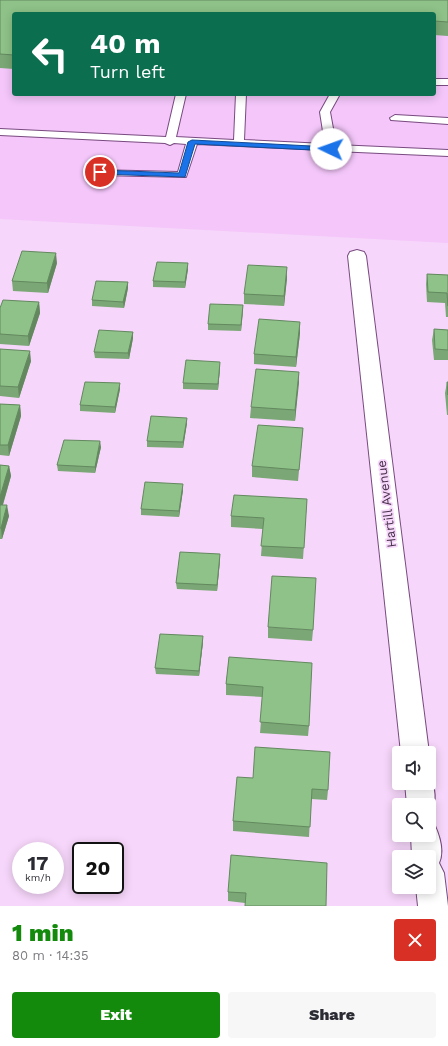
<!DOCTYPE html>
<meta charset="utf-8">
<style>
:root{--surface:#fff;--page:#f7f7f7;--text:#2b2b33;--muted:#7c7c81;--accent:#148a0d}
body{margin:0;font-family:"Work Sans",sans-serif;background:var(--page);color:var(--text);height:100vh;display:flex;flex-direction:column;font-size:15px;white-space:nowrap}
*{box-sizing:border-box;margin:0}
p{font-size:13px;color:var(--muted)}
.icon{flex:none;width:22px;height:22px;fill:none;stroke:currentColor;stroke-width:2;stroke-linecap:round;stroke-linejoin:round}
.map{position:relative;height:906px;overflow:hidden}
.details{display:flex;flex-direction:column;background:var(--surface);flex:1}
.details>*{flex:none}
.hud{position:absolute;left:12px;top:12px;width:424px;height:84px;border-radius:4px;box-shadow:0 2px 10px #0003;background:#0b6e4f;color:#fff;overflow:hidden}
.controls{position:absolute;left:392px;top:746px;display:grid;gap:8px}
.controls a{display:grid;place-items:center;width:44px;height:44px;border-radius:4px;background:var(--surface);box-shadow:0 2px 10px #0003;font-size:20px}
.speed{position:absolute;left:12px;top:842px;display:flex;gap:8px;font-size:20px;font-weight:700;text-align:center}
.speed>*{display:grid;place-content:center;width:52px;height:52px;border-radius:50%;background:var(--surface);box-shadow:0 2px 10px #0003;line-height:1}
.speed small{font-size:10px;font-weight:400}
.speed .limit{border:2px solid #111;border-radius:6px;background:#fff;color:#111}
.pin{position:absolute;display:grid;place-items:center;width:34px;height:34px;color:#fff;margin:-17px;border:2px solid #fff;border-radius:50%;box-shadow:0 1px 4px #0007}
.me{position:absolute;width:44px;margin:-22px;rotate:273deg;stroke-linejoin:round;filter:drop-shadow(0 0 3px #0008)}
.turn{display:flex;align-items:center;gap:14px;height:84px;padding:0 12px;font-size:18px}
.turn .icon{width:52px;height:52px;stroke-width:2.5}
.turn b{display:block;font-size:28px;line-height:34px}
.round{display:grid;place-items:center;flex:none;width:42px;height:42px;border-radius:4px;background:var(--page)}
.headline{display:flex;align-items:center;justify-content:space-between;height:68px;padding:0 12px}
h1{font-size:24px;font-weight:800;line-height:30px;color:var(--accent)}
.action{display:flex;gap:8px;margin-top:auto;padding:8px 12px}
.action a{flex:1;height:46px;border-radius:4px;background:var(--accent);color:#fff;font-size:16px;font-weight:800;line-height:46px;text-align:center}
.action a+a{background:var(--page);color:var(--text)}
.map>svg:first-child{display:block}
.built{fill:#f4c6fa;fill-rule:evenodd}
.lines{fill:none;stroke-linecap:round;stroke-linejoin:round}
.service-casing{stroke:#784a7f;stroke-width:2}
.minor-casing{stroke:#784a7f;stroke-width:2}
.service{fill:#fff;fill-rule:evenodd}
.minor{fill:#fff;fill-rule:evenodd}
.wall{fill:#7aa775}
.shaded-wall{fill:#63885f}
.building{fill:#8ec288;stroke:#63885f}
.route{fill:#1a73e8;stroke:#114b97}
.labels{text-anchor:middle;stroke-width:3.5;stroke-linejoin:round;paint-order:stroke}
.street-label{font-size:13px;fill:#47324a;stroke:#f6d6fa}
</style>
<div class="map">
<svg width="448" height="906" viewBox="0 0 448 906">
<rect width="100%" height="100%" fill="#f6d6fa"/>
<path class="built" d="M0,0H448V243L0,219ZM14,14H434V94H14Z"/>
<g class="lines">
<defs>
<g id="service">
<rect x="434" y="79" width="14" height="6"/>
<path d="M176,94H186L176,137L234,140L236,94H246L244,140L325,144L320,112L330,94H340L330,112L336,145L448,150V156L335,151L331,152L327,150L197,144L186,177L99,175L94,172L95,170L178,172L186,144L174,143L170,145L165,143L0,135V129L166,137Z"/>
<path d="M395,115L448,118V124L391,120L390,118Z"/>
</g>
<g id="minor">
<path d="M357,250L364,252L366,256L429,753H401L348,256L350,252Z"/>
<path d="M429,775C435,787 437,801 431,814L429,815V805H407L405,783H429Z"/>
<path d="M429,823L435,826C440,837 444,852 439,863L444,873L448,906H418L416,887H429V857H412L411,835H429Z"/>
</g>
</defs>
<use href="#service" class="service-casing"/>
<use href="#minor" class="minor-casing"/>
<use href="#service" class="service"/>
<use href="#minor" class="minor"/>
</g>
<g class="wall">
<path d="M0,0H448V36L434,35V14H14V69L0,68Z"/>
<path d="M57,263L48,293L13,291L12,281Z"/>
<path d="M188,269L185,288L153,287V281Z"/>
<path d="M427,274L448,275V317H446L445,303L427,302L426,284Z"/>
<path d="M287,278L284,306L244,304V294Z"/>
<path d="M128,282V288L124,308L92,306V300Z"/>
<path d="M39,302L40,313L29,346L0,344V308Z"/>
<path d="M243,305L241,331L208,330V324Z"/>
<path d="M300,322V333L296,367L254,364V354Z"/>
<path d="M434,329L448,330V360H434L432,340Z"/>
<path d="M133,332V338L129,359L95,358L94,352Z"/>
<path d="M0,349L31,361L19,398L0,396Z"/>
<path d="M220,368L218,390L183,389V383Z"/>
<path d="M299,372L295,421L250,418L251,407Z"/>
<path d="M447,382H448V415H447L445,393Z"/>
<path d="M120,389L115,413L80,411V405Z"/>
<path d="M0,404L20,405L21,416L9,456L0,455Z"/>
<path d="M187,423L183,448L147,447V441Z"/>
<path d="M303,428L298,481L252,477V466Z"/>
<path d="M101,447L95,473L58,471L57,465Z"/>
<path d="M0,465L9,466L11,476L3,505L9,516L2,539H0Z"/>
<path d="M183,490L179,517L141,515V509Z"/>
<path d="M307,499L303,559L261,556L263,529L231,527V516Z"/>
<path d="M220,560L217,591L177,589L176,583Z"/>
<path d="M268,627L313,630L312,641L268,638Z"/>
<path d="M203,642L199,676L156,674L155,668Z"/>
<path d="M229,657L309,726L308,736L260,733L263,697L226,695V684Z"/>
<path d="M253,778L328,790L327,800L311,799L309,837L233,831V821Z"/>
<path d="M327,863L245,903L228,901V892Z"/>
</g>
<g class="shaded-wall">
<path d="M56,253L57,263L48,293L47,283Z"/>
<path d="M188,263V269L185,288V282Z"/>
<path d="M287,267V278L284,306V296Z"/>
<path d="M128,282V288L124,308L123,302Z"/>
<path d="M39,302L40,313L29,346L28,336Z"/>
<path d="M243,305V311L241,331V325Z"/>
<path d="M300,322V333L296,367V357Z"/>
<path d="M133,332V338L129,359L128,353Z"/>
<path d="M30,351L31,361L19,398L18,387Z"/>
<path d="M220,362V368L218,390V384Z"/>
<path d="M299,372V383L295,421V410Z"/>
<path d="M120,383V389L115,413V407Z"/>
<path d="M20,405L21,416L9,456L8,445Z"/>
<path d="M187,418V423L183,448V442Z"/>
<path d="M100,441L101,447L95,473V467Z"/>
<path d="M9,466L11,476L0,514V497Z"/>
<path d="M183,484V490L179,517V511Z"/>
<path d="M7,505L9,516L2,539L1,528Z"/>
<path d="M220,554V560L217,591V585Z"/>
<path d="M203,636V642L199,676V671Z"/>
</g>
<g class="building">
<path d="M0,0H448V22L434,21V14H14V55L0,54Z"/>
<path d="M22,251L56,253L47,283L12,281Z"/>
<path d="M157,262L188,263L185,282L153,281Z"/>
<path d="M248,265L287,267L284,296L244,294Z"/>
<path d="M427,274L448,275V306L447,293L428,292Z"/>
<path d="M96,281L128,282L123,302L92,300Z"/>
<path d="M3,300L39,302L28,336L0,334V308Z"/>
<path d="M210,304L243,305L241,325L208,324Z"/>
<path d="M259,319L300,322L296,357L254,354Z"/>
<path d="M434,329L448,330V350L435,349Z"/>
<path d="M99,330L133,332L128,353L94,352Z"/>
<path d="M0,349L30,351L18,387L0,386Z"/>
<path d="M186,360L220,362L218,384L183,383Z"/>
<path d="M256,369L299,372L295,410L251,407Z"/>
<path d="M85,382L120,383L115,407L80,405Z"/>
<path d="M447,382H448V395Z"/>
<path d="M0,404L20,405L8,445H0Z"/>
<path d="M151,416L187,418L183,442L147,441Z"/>
<path d="M258,425L303,428L299,470L252,466Z"/>
<path d="M64,440L100,441L95,467L57,465Z"/>
<path d="M0,465L9,466L0,497Z"/>
<path d="M145,482L183,484L179,511L141,509Z"/>
<path d="M234,495L307,499L304,548L261,546L264,518L231,516Z"/>
<path d="M0,505H7L1,528H0Z"/>
<path d="M180,552L220,554L217,585L176,583Z"/>
<path d="M272,576L316,578L313,630L268,627Z"/>
<path d="M160,634L203,636L199,671L155,668Z"/>
<path d="M229,657L312,663L309,726L260,722L263,687L226,684Z"/>
<path d="M255,747L330,752L328,790L312,789L310,827L233,821L237,777L253,778Z"/>
<path d="M231,855L327,863L326,906H245L246,893L228,892Z"/>
</g>
<path class="route" d="M192,140L331,147L335,149L331,151L195,144L185,177L100,174L96,172L100,170L179,173L188,142Z"/>
<g class="labels">
<g class="street-label">
<text transform="translate(386 504) rotate(-97)" y="5">Hartill Avenue</text>
</g>
</g>
</svg>
<div class="controls">
<a><svg class="icon" aria-label="sound" viewBox="0 0 24 24"><path d="M4 9h4l5-4v14l-5-4H4zM17 9q2 3 0 6"/></svg></a>
<a><svg class="icon" aria-label="search" viewBox="0 0 24 24"><circle cx="10" cy="10" r="6"/><path d="M15 15l6 6"/></svg></a>
<a><svg class="icon" aria-label="layers" viewBox="0 0 24 24"><path d="M12 4l9 5-9 5-9-5zM3 14l9 5 9-5"/></svg></a>
</div>
<div class="speed"><div>17<small>km/h</small></div><div class="limit">20</div></div>
<div class="pin" style="left:100px;top:172px;background:#d93025"><svg class="icon" aria-label="arrive" viewBox="0 0 24 24"><path d="M6 21V4h12l-3 4 3 4H6"/></svg></div>
<svg class="me" style="left:331px;top:149px" viewBox="-20 -20 40 40"><circle r="19" fill="#fff"/><path d="M0-13L10 11 0 6-10 11z" fill="#1a73e8"/></svg>
<div class="hud">
<div class="turn"><svg class="icon" aria-label="left" viewBox="0 0 24 24"><path d="M17 20v-9H6M10 6l-5 5 5 5"/></svg><div><b>40 m</b>Turn left</div></div>
</div>
</div>
<section class="details">
<div class="headline"><div><h1>1 min</h1><p>80 m · 14:35</p></div><a class="round" style="background:#d93025;color:#fff"><svg class="icon" aria-label="close" viewBox="0 0 24 24"><path d="M6 6l12 12M18 6L6 18"/></svg></a></div>
<div class="action"><a>Exit</a><a>Share</a></div>
</section>
